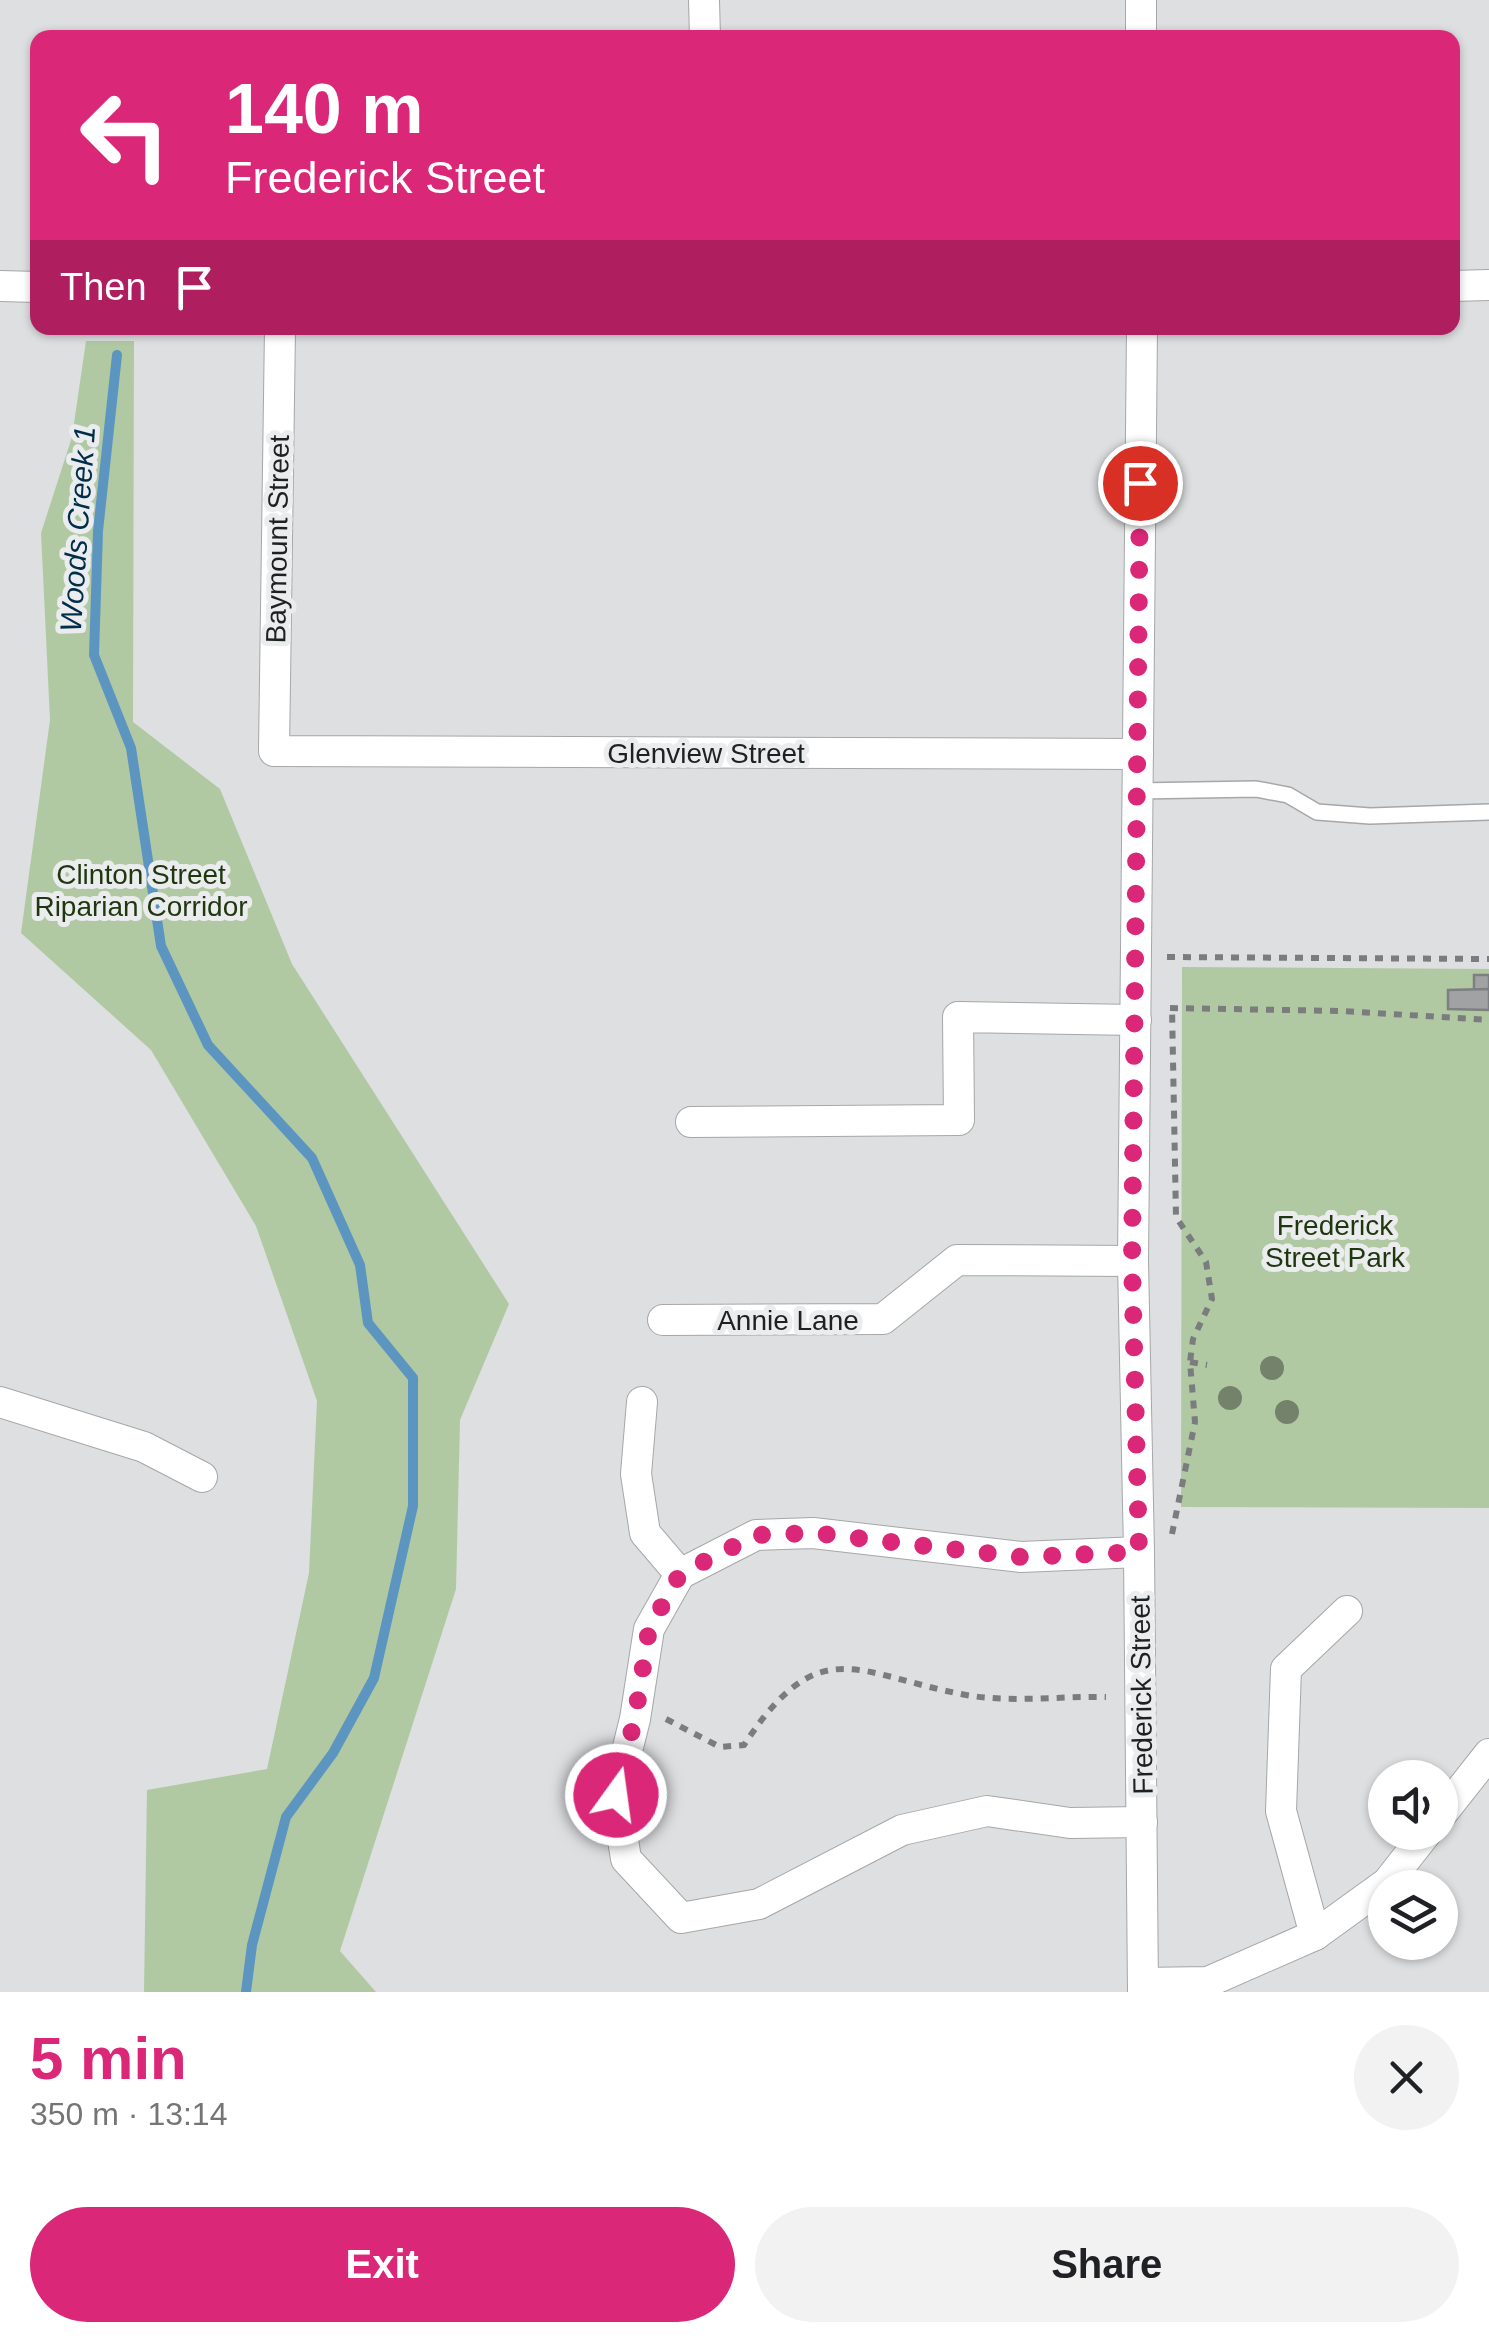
<!DOCTYPE html>
<meta charset="utf-8">
<style>
:root{--surface:#fff;--page:#f2f2f2;--text:#202124;--muted:#757577;--accent:#db2777}
body{margin:0;font-family:Helvetica,sans-serif;background:var(--page);color:var(--text);height:100vh;display:flex;flex-direction:column;font-size:38px;white-space:nowrap}
*{box-sizing:border-box;margin:0}
p{font-size:32px;color:var(--muted)}
.icon{flex:none;width:55px;height:55px;fill:none;stroke:currentColor;stroke-width:2;stroke-linecap:round;stroke-linejoin:round}
.map{position:relative;height:1992px;overflow:hidden}
.side{display:flex;flex-direction:column;background:var(--surface);flex:1}
.side>*{flex:none}
.banner{position:absolute;left:30px;top:30px;width:1430px;height:305px;border-radius:20px;box-shadow:0 2px 8px #0004;background:#db2777;color:#fff;overflow:hidden}
.buttons{position:absolute;left:1368px;top:1760px;display:grid;gap:20px}
.buttons a{display:grid;place-items:center;width:90px;height:90px;border-radius:50%;background:var(--surface);box-shadow:0 2px 8px #0004;font-size:50px}
.pin{position:absolute;display:grid;place-items:center;width:85px;height:85px;color:#fff;margin:-42px;border:5px solid #fff;border-radius:50%;box-shadow:0 2px 10px #0007}
.me{position:absolute;width:110px;margin:-55px;rotate:14deg;stroke-linejoin:round;filter:drop-shadow(0 0 8px #0008)}
.turn{display:flex;align-items:center;gap:35px;height:210px;padding:0 30px;font-size:45px}
.turn .icon{width:130px;height:130px;stroke-width:2.5}
.turn b{display:block;font-size:70px;line-height:85px}
.then{display:flex;align-items:center;height:95px;padding:0 30px;background:#0003;gap:20px;font-size:38px}
.round{display:grid;place-items:center;flex:none;width:105px;height:105px;border-radius:52px;background:var(--page)}
.overview{display:flex;align-items:center;justify-content:space-between;height:170px;padding:0 30px}
h1{font-size:60px;font-weight:700;line-height:75px;color:var(--accent)}
.cta{display:flex;gap:20px;margin-top:auto;padding:20px 30px}
.cta a{flex:1;height:115px;border-radius:60px;background:var(--accent);color:#fff;font-size:40px;font-weight:700;line-height:115px;text-align:center}
.cta a+a{background:var(--page);color:var(--text)}
.map>svg:first-child{display:block}
.green{fill:#b1c9a3}
.lines{fill:none;stroke-linecap:round;stroke-linejoin:round}
.stream{stroke:#5c96c0;stroke-width:10}
.building{fill:#a0a2a4;stroke:#7d7f80;stroke-width:2.5}
.service-casing{stroke:#a5a7a8;stroke-width:18}
.minor-casing{stroke:#a5a7a8;stroke-width:32}
.path{stroke:#7b7c7d;stroke-width:6;stroke-dasharray:8 8;stroke-linecap:butt}
.service{stroke:#fff;stroke-width:15}
.minor{stroke:#fff;stroke-width:30}
.tree{fill:#74826c}
.route{stroke:#db2777;stroke-width:18;stroke-dasharray:0 32.4}
.labels{text-anchor:middle;stroke-width:10;stroke-linejoin:round;paint-order:stroke}
.street-label{font-size:28px;fill:#1f2020;stroke:#eaecee}
.park-label{font-size:28px;fill:#1f360e;stroke:#eaecee}
.water-label{font-size:30px;font-style:italic;fill:#002e4a;stroke:#eaecee}
</style>
<div class="map">
<svg width="1489" height="1992" viewBox="0 0 1489 1992">
<rect width="100%" height="100%" fill="#dddfe0"/>
<g class="green">
<path d="M86,341H134L133,722L220,789L292,964L509,1304L460,1420L456,1589L340,1951L376,1992H144L147,1790L267,1769L309,1573L317,1401L256,1226L151,1050L21,933L50,720L41,533L72,437Z"/>
<path d="M1182,967L1489,969V1508L1181,1507Z"/>
</g>
<g class="lines">
<path class="stream" d="M117,355L98,531L94,655L131,748L161,946L208,1045L312,1158L360,1265L368,1323L413,1378V1506L374,1678L333,1753L286,1817L252,1945L246,1992"/>
</g>
<g class="building">
<path d="M1474,975H1489V989L1474,990Z"/>
<path d="M1489,989V1010L1448,1009V990Z"/>
</g>
<g class="lines">
<defs>
<path id="service" d="M1137,791L1256,789L1288,795L1317,812L1370,816L1489,812"/>
<g id="minor">
<path d="M704,0L705,38"/>
<path d="M1141,0V38"/>
<path d="M0,286L38,287"/>
<path d="M1452,286L1489,285"/>
<path d="M280,328L274,751L1138,754"/>
<path d="M1142,328L1133,1261L1139,1552L1143,1992"/>
<path d="M691,1122L959,1120L958,1017L1136,1020"/>
<path d="M663,1320L883,1319L957,1260L1133,1261"/>
<path d="M0,1402L144,1447L202,1477"/>
<path d="M642,1402L636,1474L645,1533L680,1574"/>
<path d="M1139,1552L1021,1557L813,1533L756,1535L680,1574L649,1629L635,1719L616,1795L626,1859L681,1918L759,1904L902,1830L987,1811L1070,1823L1142,1822"/>
<path d="M1440,1816L1489,1754"/>
<path d="M1315,1935L1281,1811L1286,1669L1347,1611"/>
<path d="M1143,1983L1208,1982L1315,1935L1387,1883L1427,1832"/>
</g>
</defs>
<use href="#service" class="service-casing"/>
<use href="#minor" class="minor-casing"/>
<g class="path">
<path d="M1167,957L1489,959"/>
<path d="M1170,1008L1343,1011L1489,1020"/>
<path d="M1190,1362L1207,1365"/>
<path d="M1172,1534L1195,1422L1190,1362L1193,1339L1212,1299L1206,1262L1176,1217L1172,1007"/>
<path d="M666,1719L720,1747L744,1745C820,1629 857,1675 966,1695C1012,1703 1059,1696 1106,1697"/>
</g>
<use href="#service" class="service"/>
<use href="#minor" class="minor"/>
</g>
<g class="tree">
<circle cx="1272" cy="1368" r="12"/>
<circle cx="1230" cy="1398" r="12"/>
<circle cx="1287" cy="1412" r="12"/>
</g>
<g class="lines">
<path class="route" d="M616,1795L635,1718L649,1629L680,1574L756,1535L814,1533L1021,1557L1139,1552L1132,1261L1140,483"/>
</g>
<g class="labels">
<g class="street-label">
<text transform="translate(277 539) rotate(-89)" y="10">Baymount Street</text>
<text x="706" y="763">Glenview Street</text>
<text x="788" y="1330">Annie Lane</text>
<text transform="translate(1141 1695) rotate(-91)" y="10">Frederick Street</text>
</g>
<g class="park-label">
<text x="141" y="884">Clinton Street<tspan x="141" dy="32">Riparian Corridor</tspan></text>
<text x="1335" y="1235">Frederick<tspan x="1335" dy="32">Street Park</tspan></text>
</g>
<g class="water-label">
<text transform="translate(78 529) rotate(-86)" y="10">Woods Creek 1</text>
</g>
</g>
</svg>
<div class="buttons">
<a><svg class="icon" aria-label="sound" viewBox="0 0 24 24"><path d="M4 9h4l5-4v14l-5-4H4zM17 9q2 3 0 6"/></svg></a>
<a><svg class="icon" aria-label="layers" viewBox="0 0 24 24"><path d="M12 4l9 5-9 5-9-5zM3 14l9 5 9-5"/></svg></a>
</div>
<div class="pin" style="left:1140px;top:483px;background:#d93025"><svg class="icon" aria-label="arrive" viewBox="0 0 24 24"><path d="M6 21V4h12l-3 4 3 4H6"/></svg></div>
<svg class="me" style="left:616px;top:1795px" viewBox="-20 -20 40 40"><circle r="17" fill="#db2777" stroke="#fff" stroke-width="3"/><path d="M0-11L8 9 0 5-8 9z" fill="#fff"/></svg>
<div class="banner">
<div class="turn"><svg class="icon" aria-label="left" viewBox="0 0 24 24"><path d="M17 20v-9H6M10 6l-5 5 5 5"/></svg><div><b>140 m</b>Frederick Street</div></div>
<div class="then">Then<svg class="icon" aria-label="arrive" viewBox="0 0 24 24"><path d="M6 21V4h12l-3 4 3 4H6"/></svg></div>
</div>
</div>
<section class="side">
<div class="overview"><div><h1>5 min</h1><p>350 m · 13:14</p></div><a class="round"><svg class="icon" aria-label="close" viewBox="0 0 24 24"><path d="M6 6l12 12M18 6L6 18"/></svg></a></div>
<div class="cta"><a>Exit</a><a>Share</a></div>
</section>
